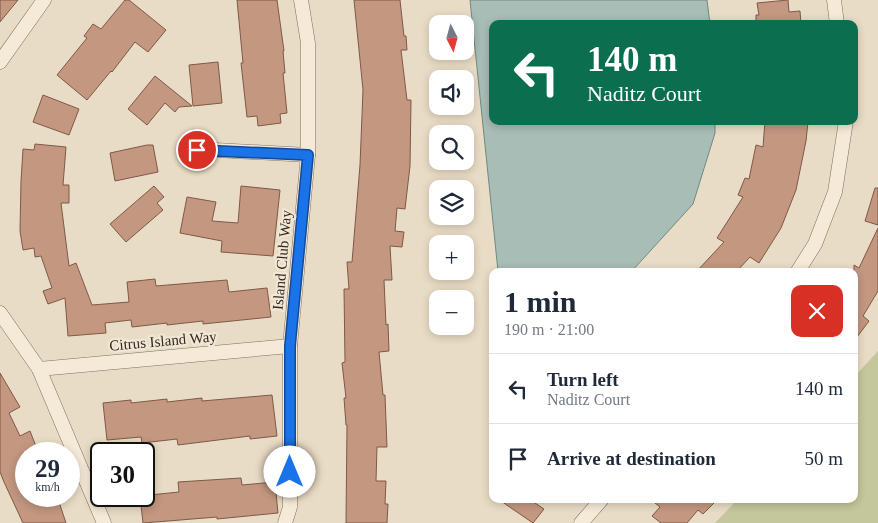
<!DOCTYPE html>
<meta charset="utf-8">
<style>
:root{--surface:#fff;--page:#f6f6f7;--text:#1f2937;--muted:#747a83;--line:#e0e1e3}
body{margin:0;font-family:"Times New Roman",serif;background:var(--page);color:var(--text);height:100vh;display:flex;flex-direction:column;font-size:19px;white-space:nowrap}
*{box-sizing:border-box;margin:0}
p{font-size:16px;color:var(--muted)}
.icon{flex:none;width:28px;height:28px;fill:none;stroke:currentColor;stroke-width:2;stroke-linecap:round;stroke-linejoin:round}
.map{position:relative;flex:1;overflow:hidden}
.panel{position:absolute;left:489px;top:268px;width:369px;height:235px;display:flex;flex-direction:column;background:var(--surface);border-radius:10px;box-shadow:0 2px 8px #0003}
.panel>*{flex:none}
.top-card{position:absolute;left:489px;top:20px;width:369px;height:105px;border-radius:10px;box-shadow:0 2px 8px #0003;background:#0b6e4f;color:#fff;overflow:hidden}
.needle{width:32px;rotate:174deg}
.tools{position:absolute;left:429px;top:15px;display:grid;gap:10px}
.tools a{display:grid;place-items:center;width:45px;height:45px;border-radius:10px;background:var(--surface);box-shadow:0 2px 8px #0003;font-size:25px}
.speed{position:absolute;left:15px;top:442px;display:flex;gap:10px;font-size:25px;font-weight:700;text-align:center}
.speed>*{display:grid;place-content:center;width:65px;height:65px;border-radius:50%;background:var(--surface);box-shadow:0 2px 8px #0003;line-height:1}
.speed small{font-size:12px;font-weight:400}
.speed .limit{border:2px solid #111;border-radius:8px;background:#fff;color:#111}
.pin{position:absolute;display:grid;place-items:center;width:42px;height:42px;color:#fff;margin:-21px;border:2px solid #fff;border-radius:50%;box-shadow:0 1px 5px #0007}
.me{position:absolute;width:55px;margin:-28px;rotate:0deg;stroke-linejoin:round;filter:drop-shadow(0 0 4px #0008)}
.turn{display:flex;align-items:center;gap:18px;height:105px;padding:0 15px;font-size:22px}
.turn .icon{width:65px;height:65px;stroke-width:2.5}
.turn b{display:block;font-size:35px;line-height:42px}
.round{display:grid;place-items:center;flex:none;width:52px;height:52px;border-radius:10px;background:var(--page)}
.summary{display:flex;align-items:center;justify-content:space-between;height:85px;padding:0 15px}
h1{font-size:30px;font-weight:700;line-height:38px}
ul{padding:0;list-style:none}
li{display:flex;align-items:center;gap:15px;height:70px;padding:0 15px;border-top:1px solid var(--line)}
li div{flex:1}
li b{display:block;font-size:19px}
li em{font-style:normal}
.map>svg:first-child{display:block}
.green{fill:#c4c69b}
.water{fill:#a7bdb5;stroke:#6f8a82}
.building{fill:#c39780;stroke:#7f5946}
.lines{fill:none;stroke-linecap:round;stroke-linejoin:round}
.street-casing{stroke:#826f5e;stroke-width:15}
.street{stroke:#f5ead8;stroke-width:14}
.route-casing{stroke:#114b97;stroke-width:12}
.route{stroke:#1a73e8;stroke-width:9}
.labels{text-anchor:middle;stroke-width:4.5;stroke-linejoin:round;paint-order:stroke}
.street-label{font-size:15px;fill:#342820;stroke:#f1e7d5}
</style>
<div class="map">
<svg width="878" height="523" viewBox="0 0 878 523">
<rect width="100%" height="100%" fill="#e9dcc6"/>
<path class="green" d="M878,351V523H715L738,499H854V377Z"/>
<path class="water" d="M470,0H707L710,24H492V121H715V133L693,204L632,271H498Z"/>
<g class="building">
<path d="M0,0H18L0,22Z"/>
<path d="M125,0H129L166,30L148,52L135,42L112,72L111,71L87,100L57,75L87,38L84,36L93,24L101,29Z"/>
<path d="M237,0H277L284,51H283L285,73H283L287,113L280,114L281,123L258,126L257,116L247,117L241,63H243Z"/>
<path d="M354,0H400L404,36H406L407,50H401L407,100H411L410,166L405,209L397,208L395,231L404,232L402,247L390,246L392,280H384L386,325L388,324L389,351L379,352L383,395H385L387,447H377L376,481H386L385,504H388L387,523H346L347,425H346L344,398H346L342,363L345,362L344,289H349L347,262H352L360,165L363,90Z"/>
<path d="M788,0L789,12L800,11L801,24H756V15H759L757,3Z"/>
<path d="M218,62L222,103L193,106L189,65Z"/>
<path d="M155,76L192,106L179,107L175,112L165,103L147,125L128,109Z"/>
<path d="M43,95L79,109L69,135L33,122Z"/>
<path d="M765,121L808,122L806,141L796,190L781,228L759,263L750,257L737,271H697L724,242L717,238L743,197L738,195L745,178L749,179L756,145L763,147Z"/>
<path d="M35,144L66,147L63,185H69V203H61L69,266L76,263L92,305L129,302L127,282L155,279L156,286L227,280L229,292L267,288L271,317L203,324V321L167,325V323L132,327L131,320L105,323L106,333L68,336L65,298L48,304L43,291L52,288L41,256L35,257L34,248L23,250L20,231L21,181L23,149L34,150Z"/>
<path d="M147,145H153L158,172L115,181L110,153Z"/>
<path d="M154,186L164,197L157,203L163,210L126,242L110,224Z"/>
<path d="M241,186L280,190L273,256L221,252L222,241L180,233L187,197L216,202L212,221L238,223Z"/>
<path d="M875,188H878V225L865,221Z"/>
<path d="M878,228V291L863,316L869,321L854,341V265L859,268Z"/>
<path d="M0,373L20,407L9,413L20,436L30,431L39,454H26V496H57L66,523H23L4,482L0,472Z"/>
<path d="M272,395L277,436L250,439V436L178,445L177,439L142,443L141,437L107,440L103,403L131,400V403L167,399V402L202,398V401Z"/>
<path d="M241,478L242,485L275,482L278,513L217,519V517L143,523L140,496L179,492L178,482Z"/>
<path d="M498,499H529L544,509L533,523Z"/>
<path d="M650,499H718L703,514L698,510L687,523H661L652,516L660,507Z"/>
</g>
<g class="lines">
<defs>
<g id="street">
<path d="M834,0L837,24"/>
<path d="M0,62L44,0"/>
<path d="M197,149L308,155"/>
<path d="M798,271L815,244L835,192L846,121"/>
<path d="M0,313L39,369L104,523"/>
<path d="M39,369L290,346"/>
<path d="M285,523L290,507V346L308,155V43L301,0"/>
<path d="M581,523L602,499"/>
</g>
</defs>
<use href="#street" class="street-casing"/>
<use href="#street" class="street"/>
</g>
<g class="lines">
<defs>
<path id="route" d="M197,150L308,155L290,346V472"/>
</defs>
<use href="#route" class="route-casing"/>
<use href="#route" class="route"/>
</g>
<g class="labels">
<g class="street-label">
<text transform="translate(282 260) rotate(-85)" y="5">Island Club Way</text>
<text transform="translate(163 341) rotate(-5)" y="5">Citrus Island Way</text>
</g>
</g>
</svg>
<div class="tools">
<a><svg class="needle" viewBox="-14 -14 28 28"><path d="M0-13l5 13h-10z" fill="#e53935"/><path d="M0 13l5-13h-10z" fill="#747a83"/></svg></a>
<a><svg class="icon" aria-label="sound" viewBox="0 0 24 24"><path d="M4 9h4l5-4v14l-5-4H4zM17 9q2 3 0 6"/></svg></a>
<a><svg class="icon" aria-label="search" viewBox="0 0 24 24"><circle cx="10" cy="10" r="6"/><path d="M15 15l6 6"/></svg></a>
<a><svg class="icon" aria-label="layers" viewBox="0 0 24 24"><path d="M12 4l9 5-9 5-9-5zM3 14l9 5 9-5"/></svg></a>
<a>+</a>
<a>−</a>
</div>
<div class="speed"><div>29<small>km/h</small></div><div class="limit">30</div></div>
<div class="pin" style="left:197px;top:150px;background:#d93025"><svg class="icon" aria-label="arrive" viewBox="0 0 24 24"><path d="M6 21V4h12l-3 4 3 4H6"/></svg></div>
<svg class="me" style="left:290px;top:472px" viewBox="-20 -20 40 40"><circle r="19" fill="#fff"/><path d="M0-13L10 11 0 6-10 11z" fill="#1a73e8"/></svg>
<div class="top-card">
<div class="turn"><svg class="icon" aria-label="left" viewBox="0 0 24 24"><path d="M17 20v-9H6M10 6l-5 5 5 5"/></svg><div><b>140 m</b>Naditz Court</div></div>
</div>
<section class="panel">
<div class="summary"><div><h1>1 min</h1><p>190 m · 21:00</p></div><a class="round" style="background:#d93025;color:#fff"><svg class="icon" aria-label="close" viewBox="0 0 24 24"><path d="M6 6l12 12M18 6L6 18"/></svg></a></div>
<ul>
<li><svg class="icon" aria-label="left" viewBox="0 0 24 24"><path d="M17 20v-9H6M10 6l-5 5 5 5"/></svg><div><b>Turn left</b><p>Naditz Court</p></div><em>140 m</em></li>
<li><svg class="icon" aria-label="arrive" viewBox="0 0 24 24"><path d="M6 21V4h12l-3 4 3 4H6"/></svg><div><b>Arrive at destination</b></div><em>50 m</em></li>
</ul>
</section>
</div>
